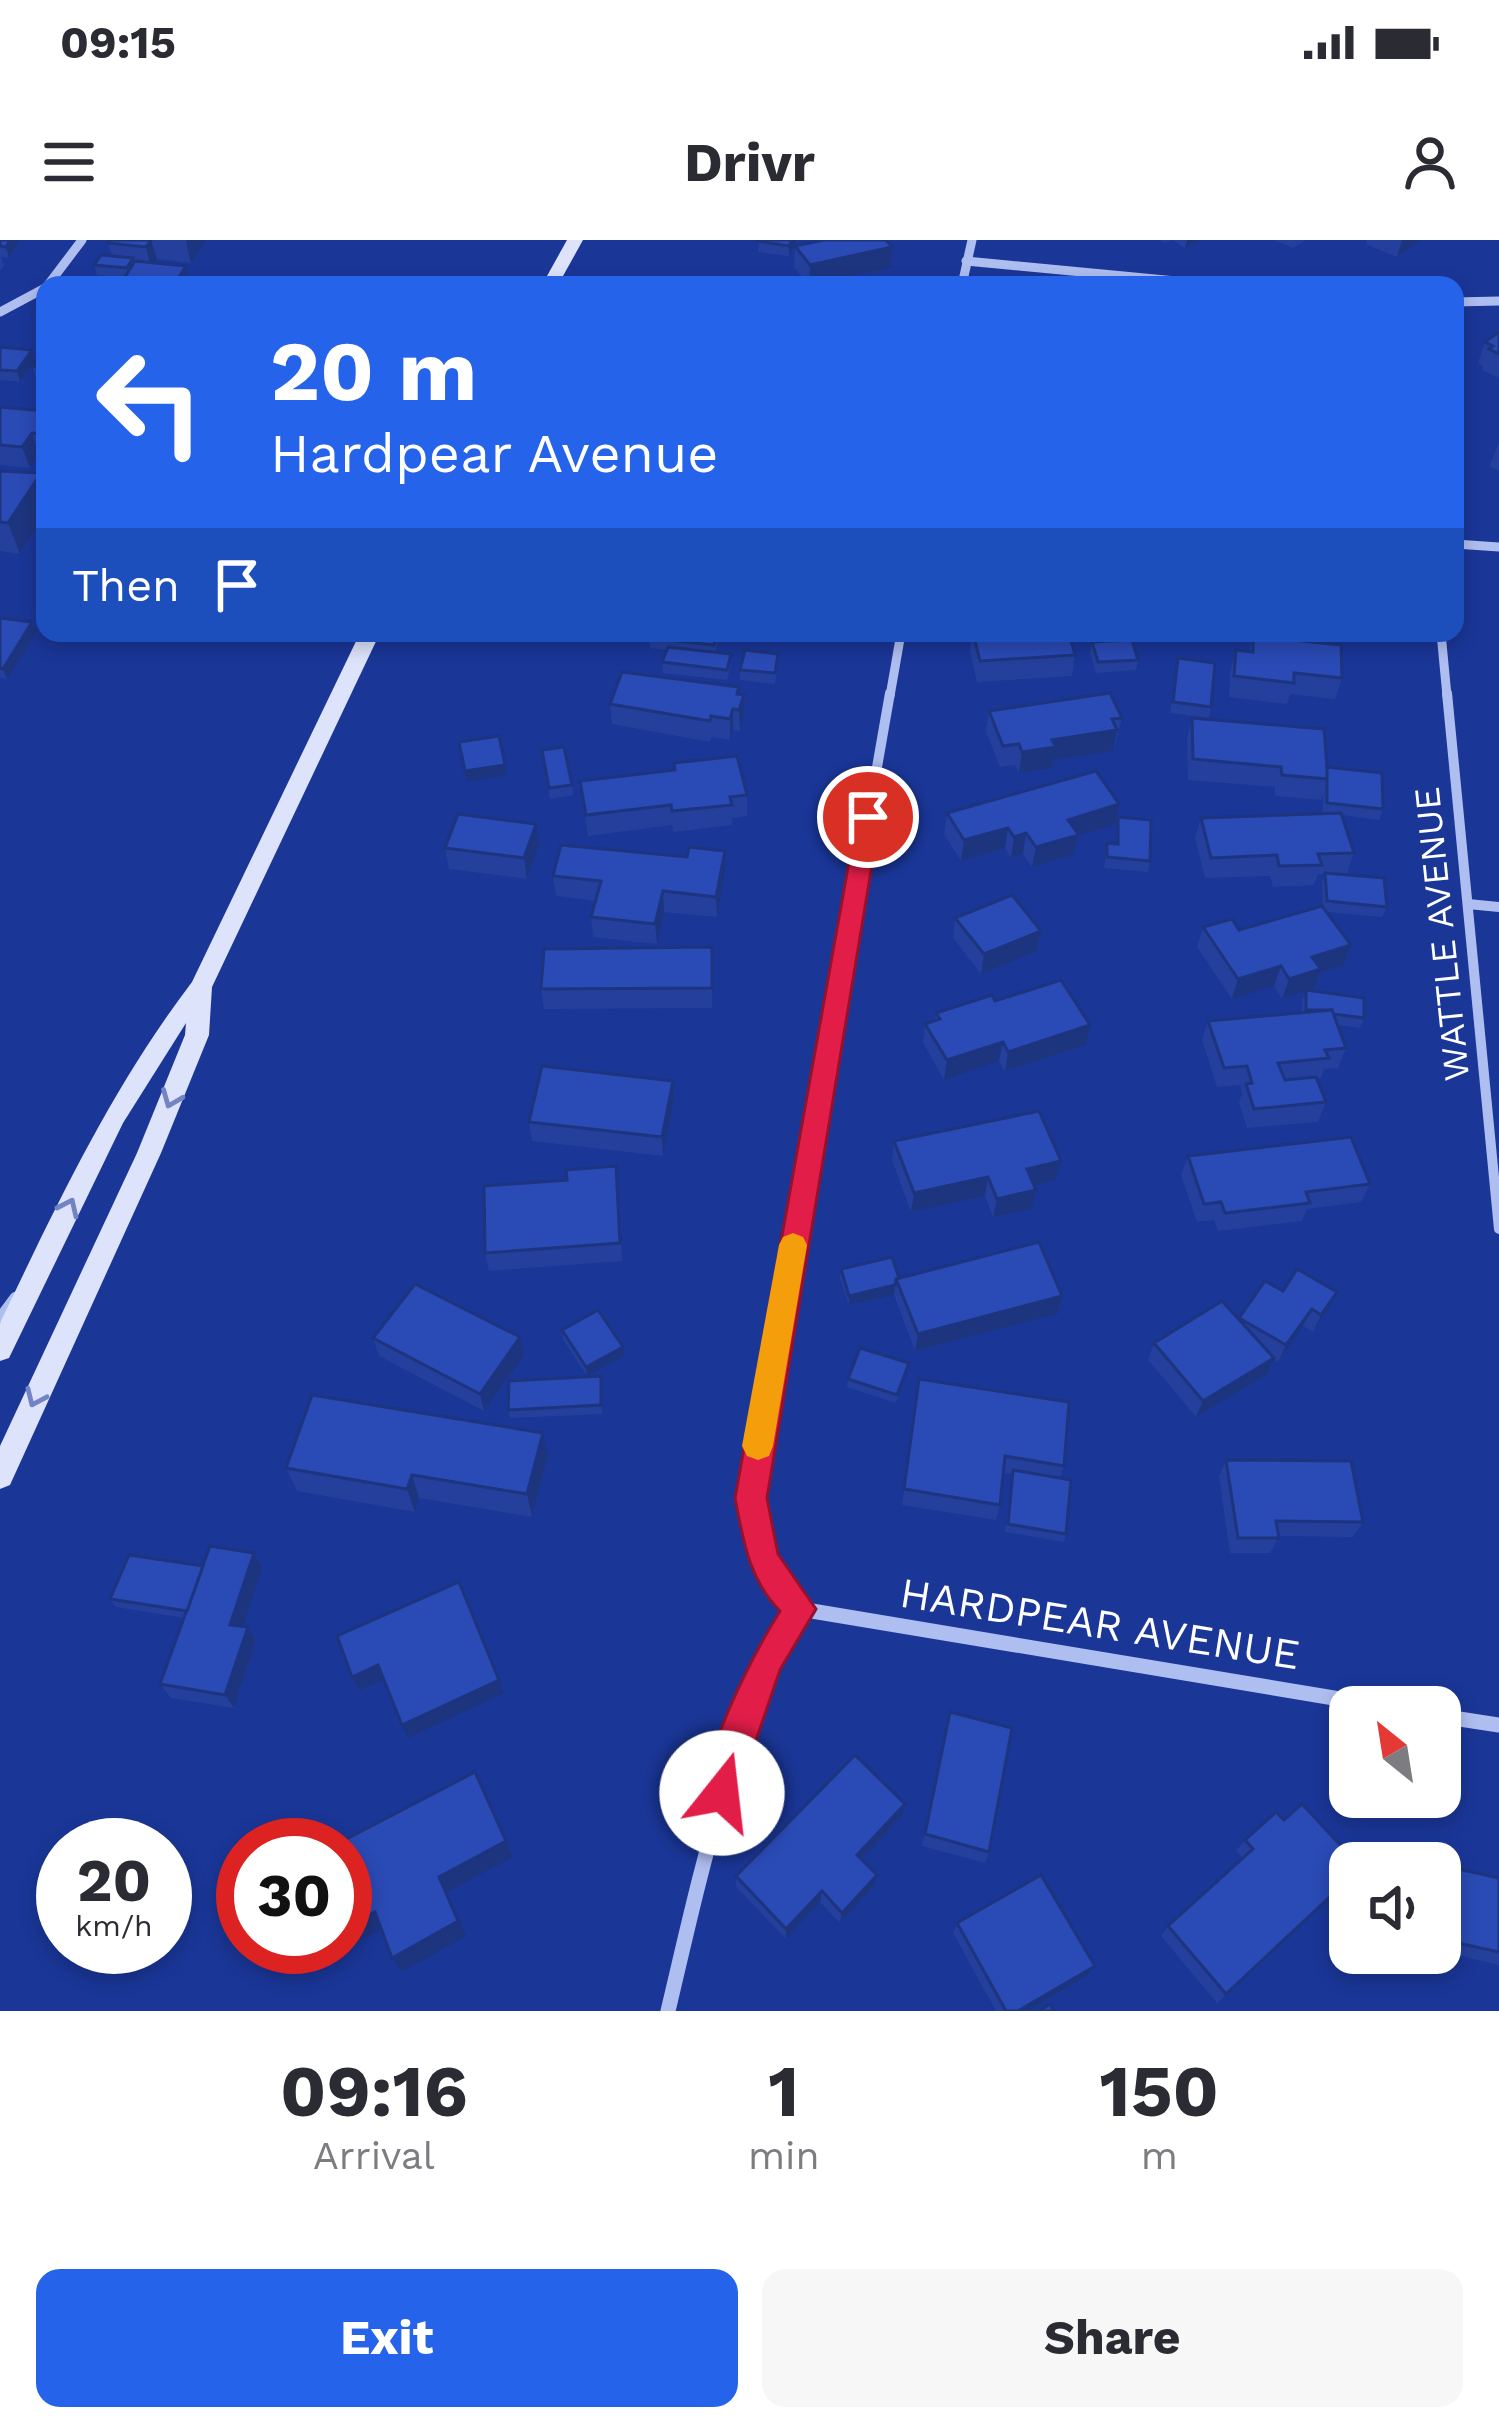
<!DOCTYPE html>
<style>
:root{--surface:#fff;--page:#f7f7f7;--text:#2b2b33;--muted:#7c7c81;--accent:#2563eb}
body{margin:0;font-family:"Work Sans",sans-serif;background:var(--page);color:var(--text);height:100vh;display:flex;flex-direction:column;font-size:45px;white-space:nowrap}
*{box-sizing:border-box;margin:0}
p{font-size:39px;color:var(--muted)}
.icon{flex:none;width:66px;height:66px;fill:none;stroke:currentColor;stroke-width:2;stroke-linecap:round;stroke-linejoin:round}
.map{position:relative;height:1771px;overflow:hidden}
.details{display:flex;flex-direction:column;background:var(--surface);flex:1}
.details>*{flex:none}
.banner{position:absolute;left:36px;top:36px;width:1428px;height:366px;border-radius:24px;box-shadow:0 6px 18px #0003;background:#2563eb;color:#fff;overflow:hidden}
.needle{width:78px;rotate:330deg}
.controls{position:absolute;left:1329px;top:1446px;display:grid;gap:24px}
.controls a{display:grid;place-items:center;width:132px;height:132px;border-radius:24px;background:var(--surface);box-shadow:0 6px 18px #0003;font-size:60px}
.speed{position:absolute;left:36px;top:1578px;display:flex;gap:24px;font-size:60px;font-weight:700;text-align:center}
.speed>*{display:grid;place-content:center;width:156px;height:156px;border-radius:50%;background:var(--surface);box-shadow:0 6px 18px #0003;line-height:1}
.speed small{font-size:30px;font-weight:400}
.speed .limit{border:18px solid #d22;background:#fff;color:#111}
.pin{position:absolute;display:grid;place-items:center;width:102px;height:102px;color:#fff;margin:-51px;border:6px solid #fff;border-radius:50%;box-shadow:0 3px 12px #0007}
.me{position:absolute;width:132px;margin:-66px;rotate:16deg;stroke-linejoin:round;filter:drop-shadow(0 0 9px #0008)}
.turn{display:flex;align-items:center;gap:42px;height:252px;padding:0 36px;font-size:54px}
.turn .icon{width:156px;height:156px;stroke-width:2.5}
.turn b{display:block;font-size:84px;line-height:102px}
.then{display:flex;align-items:center;height:114px;padding:0 36px;background:#0003;gap:24px;font-size:45px}
.eta{display:flex;justify-content:space-evenly;align-items:center;height:204px;text-align:center}
.eta b{font-size:72px;font-weight:700;line-height:84px}
.action{display:flex;gap:24px;margin-top:auto;padding:24px 36px}
.action a{flex:1;height:138px;border-radius:24px;background:var(--accent);color:#fff;font-size:48px;font-weight:700;line-height:138px;text-align:center}
.action a+a{background:var(--page);color:var(--text)}
.status{display:flex;justify-content:space-between;align-items:center;height:84px;padding:0 60px;background:var(--surface);direction:ltr}
.status svg{height:33px;fill:currentColor}
header{display:flex;justify-content:space-between;align-items:center;height:156px;padding:0 36px;background:var(--surface);font-size:54px;font-weight:700}
.map>svg:first-child{display:block}
.lines{fill:none;stroke-linecap:round;stroke-linejoin:round}
.service{stroke:#afbef0;stroke-width:10}
.minor-far2{stroke:#afbef0;stroke-width:9}
.minor-far1{stroke:#afbef0;stroke-width:10}
.minor{stroke:#afbef0;stroke-width:15}
.secondary{fill:#dde3fb;fill-rule:evenodd}
.wall{fill:#24409c}
.shaded-wall{fill:#1d347f}
.building{fill:#2a4ab5;stroke:#1d347f;stroke-width:3}
.oneway{stroke:#7284c4}
.route{fill:#e11d48;stroke:#92132f;stroke-width:3}
.slow{fill:#f59e0b}
.labels{text-anchor:middle;stroke-width:12;stroke-linejoin:round;paint-order:stroke}
.street-label{font-size:36px;fill:#fff;stroke:#1a3697}
.near-street-label{font-size:42px;fill:#fff;stroke:#1a3697}
</style>
<div class="status"><b>09:15</b><svg viewBox="0 0 49 12"><path d="M0 12V9h3v3zM5 12V6h3v6zM10 12V3h3v9zM15 12V0h3v12zM26 1h20v11H26zM47 4h2v5h-2z"/></svg></div>
<header><svg class="icon" aria-label="menu" viewBox="0 0 24 24"><path d="M4 6h16M4 12h16M4 18h16"/></svg>Drivr<svg class="icon" aria-label="person" viewBox="0 0 24 24"><circle cx="12" cy="8" r="4"/><path d="M4 21q1-7 8-7t8 7"/></svg></header>
<div class="map">
<svg width="1499" height="1771" viewBox="0 0 1499 1771">
<rect width="100%" height="100%" fill="#1a3697"/>
<g class="lines">
<path class="service" d="M0,1077L15,1057"/>
<g class="minor-far2">
<path d="M966,21L1218,45"/>
<path d="M48,45L82,0"/>
<path d="M962,45L972,0"/>
<path d="M1455,62L1499,61"/>
<path d="M0,72L45,48"/>
<path d="M1455,304L1499,307"/>
<path d="M1441,393L1447,456"/>
<path d="M890,456L901,393"/>
</g>
<g class="minor-far1">
<path d="M1447,453L1499,989"/>
<path d="M1468,664L1499,667"/>
<path d="M788,1035L890,453"/>
</g>
<g class="minor">
<path d="M788,1032C769,1142 717,1275 800,1369L1388,1467"/>
<path d="M1440,1476L1499,1485"/>
<path d="M668,1771C701,1632 729,1495 800,1369"/>
</g>
<g class="secondary">
<path d="M567,0H583L558,45H542Z"/>
<path d="M360,393H380L212,747L209,795L161,913L10,1245L0,1249V1206L137,913L185,795L186,783L123,883L9,1118L0,1121V1083C57,964 112,847 192,742Z"/>
</g>
</g>
<g class="wall">
<path d="M0,0H19L9,18L1,17L4,26L0,31Z"/>
<path d="M110,0H205V2L191,23L157,19L154,23L186,26L189,37L125,38L97,35L94,25L112,16L108,3Z"/>
<path d="M759,0H797L789,16L758,12Z"/>
<path d="M1159,0H1202L1185,8L1172,0L1165,3Z"/>
<path d="M1274,0H1306L1293,8Z"/>
<path d="M1367,0H1420L1397,17L1366,4Z"/>
<path d="M795,6L892,7L891,28L809,45L794,27Z"/>
<path d="M1499,92V138L1482,130L1483,126L1478,123L1485,102Z"/>
<path d="M0,107L32,110L35,121L20,142L0,140Z"/>
<path d="M45,109V148L39,147L32,126Z"/>
<path d="M0,167L45,171V215L39,214L30,228L0,225Z"/>
<path d="M1499,202V230L1489,227Z"/>
<path d="M0,231L41,233L45,243V275L20,314L0,311Z"/>
<path d="M0,378L32,382L37,392L7,439L0,438Z"/>
<path d="M721,393L715,412L731,424L727,440L663,433L662,422L667,410L650,408V398Z"/>
<path d="M972,393L1075,415L1072,436L977,442L970,412Z"/>
<path d="M1253,396L1342,438L1335,459L1290,454L1287,464L1229,457L1230,432L1236,410L1249,412Z"/>
<path d="M1092,402L1138,420L1136,430L1096,433L1090,413Z"/>
<path d="M1178,418L1211,467L1209,478L1170,473Z"/>
<path d="M778,424L775,444L740,440V430Z"/>
<path d="M739,447V455H744V476L740,491L733,490L730,500L712,497L710,502L612,484L610,464Z"/>
<path d="M989,471L1122,478L1113,511L1053,520L1052,528L1019,533L1015,525L1000,527L986,492Z"/>
<path d="M1192,478L1327,527L1383,569L1379,580L1342,575L1354,613L1347,633L1336,634L1387,667L1382,677L1327,672L1351,705L1344,725L1320,732L1314,749L1309,750L1364,778L1360,788L1337,785L1346,808L1338,828L1324,829L1321,838H1317L1326,862L1318,882L1247,888L1239,863L1242,853L1240,845L1217,847L1202,800L1208,781L1302,772V760L1306,752L1282,759L1274,746L1232,759L1197,707L1203,687L1239,690L1323,668L1322,643L1325,634H1318L1314,645L1273,647L1270,636L1205,638L1195,598L1201,578L1323,573V554L1321,560L1275,556V547L1188,540L1187,499Z"/>
<path d="M542,510L572,545L573,555L550,559Z"/>
<path d="M674,523L747,555V576L732,578V585L673,592L672,585L588,596L580,541L674,530Z"/>
<path d="M947,573L1115,585L1078,596L1074,615L1032,627L1023,614L1011,618L1005,608L961,621L944,594Z"/>
<path d="M1118,577L1150,621L1148,632L1104,628L1107,603L1116,604Z"/>
<path d="M539,605L527,639L449,629L445,608Z"/>
<path d="M725,611V631L717,677L664,672L657,704L593,697L591,677L596,661L556,656L553,636Z"/>
<path d="M955,678L1041,691L1037,711L981,734L953,698Z"/>
<path d="M712,707V768L544,769L541,749Z"/>
<path d="M995,761L1086,805L1005,831L999,821L944,840L923,803L925,784L935,780L936,773Z"/>
<path d="M673,841L674,860L663,916L532,901L529,882Z"/>
<path d="M894,901L1061,921L1056,940L1034,945L1032,969L993,977L985,956L911,972L892,920Z"/>
<path d="M1188,916L1370,944L1361,962L1307,969L1302,981L1218,991L1214,980L1197,982L1181,935Z"/>
<path d="M567,940L618,944L622,1021L489,1031L485,1013Z"/>
<path d="M841,1029L899,1038L1062,1056L1058,1074L915,1111L894,1055L849,1065L840,1038Z"/>
<path d="M1283,1051L1328,1069L1313,1092L1303,1086L1278,1122L1273,1119L1266,1135L1196,1177L1148,1120L1154,1103L1239,1079Z"/>
<path d="M562,1090L624,1116L587,1136L563,1099Z"/>
<path d="M520,1097L524,1115L484,1171L379,1116L373,1098Z"/>
<path d="M909,1123L896,1163L847,1147L848,1139Z"/>
<path d="M601,1136L602,1174L510,1178L508,1170Z"/>
<path d="M919,1139L1064,1226L1060,1238L1066,1294L1064,1302L1005,1292L1012,1234L1003,1232L1000,1265L996,1280L902,1265Z"/>
<path d="M548,1216L532,1277L419,1258L415,1272L297,1251L286,1228Z"/>
<path d="M1226,1220L1363,1282L1353,1297L1279,1296L1270,1313H1230L1219,1236Z"/>
<path d="M254,1313L262,1328L243,1386L248,1387L256,1401L234,1468L171,1458L160,1444L184,1378L116,1367L110,1359L203,1326Z"/>
<path d="M947,1485L989,1612L985,1623L922,1606Z"/>
<path d="M905,1564L902,1576L861,1619L874,1646L840,1683L820,1662L786,1699L736,1647V1636Z"/>
<path d="M1245,1600L1350,1638L1217,1763L1161,1696L1168,1686L1243,1618L1236,1611Z"/>
<path d="M1440,1625L1499,1638V1725L1440,1711Z"/>
<path d="M957,1683L1095,1726L1088,1735L1028,1771H996L953,1693Z"/>
</g>
<g class="shaded-wall">
<path d="M10,0H19L9,18L6,7Z"/>
<path d="M151,0L157,19L151,28L146,7Z"/>
<path d="M187,0H205V2L191,23L186,2Z"/>
<path d="M792,0H797L789,16V6Z"/>
<path d="M1187,0H1202L1185,8Z"/>
<path d="M1402,0H1420L1397,17Z"/>
<path d="M892,7L891,28L809,45L810,25Z"/>
<path d="M186,26L189,37L183,45H174Z"/>
<path d="M32,110L35,121L20,142L17,131Z"/>
<path d="M32,193L39,214L30,228L22,207Z"/>
<path d="M41,233L45,243V275L20,314L8,283Z"/>
<path d="M32,382L37,392L7,439L3,429Z"/>
<path d="M744,455V476L740,491L739,470Z"/>
<path d="M733,469V490L730,500V479Z"/>
<path d="M1117,490L1113,511L1053,520L1052,528L1019,533L1022,512L1052,500Z"/>
<path d="M505,525L507,535L467,542L465,531Z"/>
<path d="M1119,564L1115,585L1078,596L1074,615L1032,627L1036,607L1068,580Z"/>
<path d="M536,584L539,605L527,639L524,618Z"/>
<path d="M1008,588L1005,608L961,621L964,600Z"/>
<path d="M1026,593L1023,614L1011,618L1014,597Z"/>
<path d="M725,611V631L717,677L716,657Z"/>
<path d="M663,651L664,672L657,704L655,684Z"/>
<path d="M1041,691L1037,711L981,734L984,714Z"/>
<path d="M1351,705L1344,725L1320,732L1314,749L1282,759L1289,739L1312,717Z"/>
<path d="M1281,726L1274,746L1232,759L1238,739Z"/>
<path d="M1090,785L1086,805L1005,831L1008,812Z"/>
<path d="M1003,802L999,821L944,840L947,820Z"/>
<path d="M673,841L674,860L663,916L662,897Z"/>
<path d="M1061,921L1056,940L1023,948L1027,929Z"/>
<path d="M988,937L985,956L911,972L914,953Z"/>
<path d="M1036,950L1032,969L993,977L997,959Z"/>
<path d="M895,1045L894,1055L849,1065V1056Z"/>
<path d="M1337,1052L1328,1069L1313,1092L1321,1075Z"/>
<path d="M1062,1056L1058,1074L915,1111L918,1094Z"/>
<path d="M1312,1069L1303,1086L1278,1122L1286,1105Z"/>
<path d="M520,1097L524,1115L484,1171L480,1154Z"/>
<path d="M623,1107L624,1116L587,1136L586,1127Z"/>
<path d="M1274,1118L1266,1135L1196,1177L1203,1161Z"/>
<path d="M543,1193L548,1216L532,1277L527,1254Z"/>
<path d="M412,1235L419,1258L415,1272L407,1249Z"/>
<path d="M254,1313L262,1328L239,1399L230,1385Z"/>
<path d="M248,1387L256,1401L234,1468L225,1455Z"/>
<path d="M378,1425L385,1439L359,1450L352,1437Z"/>
<path d="M499,1440L504,1453L408,1498L402,1485Z"/>
<path d="M905,1564L902,1576L855,1626L857,1615Z"/>
<path d="M506,1601L513,1617L447,1652L466,1696L402,1732L392,1718L439,1637Z"/>
<path d="M877,1635L874,1646L840,1683L842,1673Z"/>
<path d="M822,1651L820,1662L786,1699V1689Z"/>
<path d="M375,1672L385,1687L323,1720L312,1707H345V1688Z"/>
<path d="M1095,1726L1088,1735L1028,1771H1018Z"/>
</g>
<g class="building">
<path d="M0,0H10L6,7L0,6Z"/>
<path d="M110,0H151L146,7L108,3Z"/>
<path d="M759,0H792L789,6L758,1Z"/>
<path d="M824,0H886L892,7L810,25L795,6Z"/>
<path d="M101,15L133,18L127,28L94,25Z"/>
<path d="M135,21L186,26L174,45H120Z"/>
<path d="M85,40L114,43L112,45H81Z"/>
<path d="M1499,92V114L1489,109L1493,106L1485,102Z"/>
<path d="M0,107L32,110L17,131L0,130Z"/>
<path d="M45,109V127L32,126Z"/>
<path d="M0,167L45,171V190L42,194L32,193L22,207L0,205Z"/>
<path d="M0,231L41,233L8,283L0,282Z"/>
<path d="M0,378L32,382L3,429L0,428Z"/>
<path d="M651,393H717L714,405L650,398Z"/>
<path d="M973,393H1069L1075,415L980,421Z"/>
<path d="M1253,396L1341,405L1342,438L1294,433V443L1234,436L1236,410L1253,412Z"/>
<path d="M1132,400L1138,420L1098,422L1092,402Z"/>
<path d="M668,407L731,414L727,430L662,422Z"/>
<path d="M745,410L778,414L775,433L740,430Z"/>
<path d="M1178,418L1215,423L1211,467L1173,462Z"/>
<path d="M622,432L739,447L737,454L744,455L739,470L733,469L730,479L711,476L710,481L610,464Z"/>
<path d="M1110,453L1122,478L1112,479L1117,490L1052,500L1056,507L1022,512L1019,504L1003,506L989,471Z"/>
<path d="M1192,478L1324,489L1328,539L1282,535L1281,527L1193,519Z"/>
<path d="M499,496L505,525L465,531L459,502Z"/>
<path d="M564,507L572,545L549,548L542,510Z"/>
<path d="M737,516L747,555L730,557L732,565L672,571L671,565L586,575L580,541L675,530L674,523Z"/>
<path d="M1327,527L1382,533L1383,569L1327,563Z"/>
<path d="M1096,531L1119,564L1068,580L1079,595L1036,607L1026,593L1014,597L1008,588L964,600L947,573Z"/>
<path d="M1341,573L1354,613L1318,614L1322,625L1279,626L1277,615L1211,618L1201,578Z"/>
<path d="M458,574L536,584L524,618L445,608Z"/>
<path d="M1118,577L1151,580L1150,621L1107,617V603L1118,604Z"/>
<path d="M561,605L687,617L689,607L725,611L716,657L663,651L655,684L591,677L601,641L553,636Z"/>
<path d="M1325,633L1384,638L1387,667L1327,661Z"/>
<path d="M1012,655L1041,691L984,714L955,678Z"/>
<path d="M1322,666L1351,705L1312,717L1321,729L1289,739L1281,726L1238,739L1203,687L1232,679L1239,690Z"/>
<path d="M712,707V748L541,749L544,709Z"/>
<path d="M1061,740L1090,785L1008,812L1003,802L947,820L925,784L940,779L936,773L992,755L995,761Z"/>
<path d="M1306,750L1364,758V778L1333,774L1332,770H1306Z"/>
<path d="M1332,770L1346,808L1325,810L1329,818L1278,823L1285,840L1316,837L1326,862L1254,869L1246,844L1252,843L1247,826L1224,828L1208,781Z"/>
<path d="M542,826L673,841L662,897L529,882Z"/>
<path d="M1039,871L1061,921L1027,929L1036,950L997,959L988,937L914,953L894,901Z"/>
<path d="M1351,897L1370,944L1306,952L1310,963L1225,973L1221,962L1204,964L1188,916Z"/>
<path d="M616,926L620,1003L485,1013L484,946L567,940L566,930Z"/>
<path d="M1039,1002L1062,1056L918,1094L896,1039Z"/>
<path d="M892,1017L899,1038L896,1039L895,1045L849,1056L841,1029Z"/>
<path d="M1297,1029L1337,1052L1321,1075L1312,1069L1286,1105L1239,1078L1265,1041L1283,1051Z"/>
<path d="M415,1044L520,1097L480,1154L373,1098Z"/>
<path d="M1222,1061L1274,1118L1203,1161L1154,1103Z"/>
<path d="M598,1070L623,1107L586,1127L562,1090Z"/>
<path d="M860,1108L909,1123L897,1155L848,1139Z"/>
<path d="M601,1136V1165L508,1170L509,1141Z"/>
<path d="M919,1139L1069,1162L1064,1226L1005,1216L1000,1265L904,1249Z"/>
<path d="M312,1155L543,1193L527,1254L412,1235L407,1249L286,1228Z"/>
<path d="M1226,1220L1351,1221L1363,1282L1276,1281L1279,1298H1238Z"/>
<path d="M1013,1230L1071,1240L1066,1294L1008,1284Z"/>
<path d="M210,1306L254,1313L230,1385L248,1387L225,1455L160,1444Z"/>
<path d="M129,1315L203,1326L187,1371L110,1359Z"/>
<path d="M459,1342L499,1440L402,1485L378,1425L352,1437L337,1396Z"/>
<path d="M950,1472L1012,1488L989,1612L925,1594Z"/>
<path d="M855,1515L905,1564L857,1615L877,1635L842,1673L822,1651L786,1689L736,1636Z"/>
<path d="M475,1532L506,1601L439,1637L458,1681L392,1718L375,1672L345,1688V1605H335Z"/>
<path d="M1302,1564L1357,1623H1350V1638L1226,1754L1168,1686L1253,1609L1245,1600L1276,1572L1284,1580Z"/>
<path d="M1402,1617L1429,1623H1402Z"/>
<path d="M1440,1625L1499,1638V1712L1440,1699Z"/>
<path d="M1041,1635L1095,1726L1018,1771H1006L957,1683Z"/>
<path d="M1050,1764L1054,1771H1039Z"/>
</g>
<defs><path id="oneway-chevron" d="M-2-3.5L2.5 0L-2 3.5" fill="none" stroke-width="1.6" stroke-linecap="round" stroke-linejoin="round" transform="scale(3)"/></defs>
<g class="oneway">
<use href="#oneway-chevron" transform="translate(171 859) rotate(112)"/>
<use href="#oneway-chevron" transform="translate(69 967) rotate(-65)"/>
<use href="#oneway-chevron" transform="translate(35 1158) rotate(114)"/>
</g>
<path class="route" d="M868,568L880,577L767,1258L778,1314L816,1369L780,1430L734,1565L722,1570L710,1565C693,1525 757,1408 780,1371C749,1340 743,1300 735,1258L857,577Z"/>
<path class="slow" d="M793,993L803,997L807,1005L773,1206L769,1216L758,1220L747,1216L742,1206L779,1005L783,997Z"/>
<g class="labels">
<g class="street-label">
<text transform="translate(1441 694) rotate(-96)" y="13">WATTLE AVENUE</text>
</g>
<g class="near-street-label">
<text transform="translate(1100 1383) rotate(9)" y="15">HARDPEAR AVENUE</text>
</g>
</g>
</svg>
<div class="controls">
<a><svg class="needle" viewBox="-14 -14 28 28"><path d="M0-13l5 13h-10z" fill="#e53935"/><path d="M0 13l5-13h-10z" fill="#7c7c81"/></svg></a>
<a><svg class="icon" aria-label="sound" viewBox="0 0 24 24"><path d="M4 9h4l5-4v14l-5-4H4zM17 9q2 3 0 6"/></svg></a>
</div>
<div class="speed"><div>20<small>km/h</small></div><div class="limit">30</div></div>
<div class="pin" style="left:868px;top:577px;background:#d93025"><svg class="icon" aria-label="arrive" viewBox="0 0 24 24"><path d="M6 21V4h12l-3 4 3 4H6"/></svg></div>
<svg class="me" style="left:722px;top:1553px" viewBox="-20 -20 40 40"><circle r="19" fill="#fff"/><path d="M0-13L10 11 0 6-10 11z" fill="#e11d48"/></svg>
<div class="banner">
<div class="turn"><svg class="icon" aria-label="left" viewBox="0 0 24 24"><path d="M17 20v-9H6M10 6l-5 5 5 5"/></svg><div><b>20 m</b>Hardpear Avenue</div></div>
<div class="then">Then<svg class="icon" aria-label="arrive" viewBox="0 0 24 24"><path d="M6 21V4h12l-3 4 3 4H6"/></svg></div>
</div>
</div>
<section class="details">
<div class="eta">
<div><b>09:16</b><p>Arrival</p></div>
<div><b>1</b><p>min</p></div>
<div><b>150</b><p>m</p></div>
</div>
<div class="action"><a>Exit</a><a>Share</a></div>
</section>
